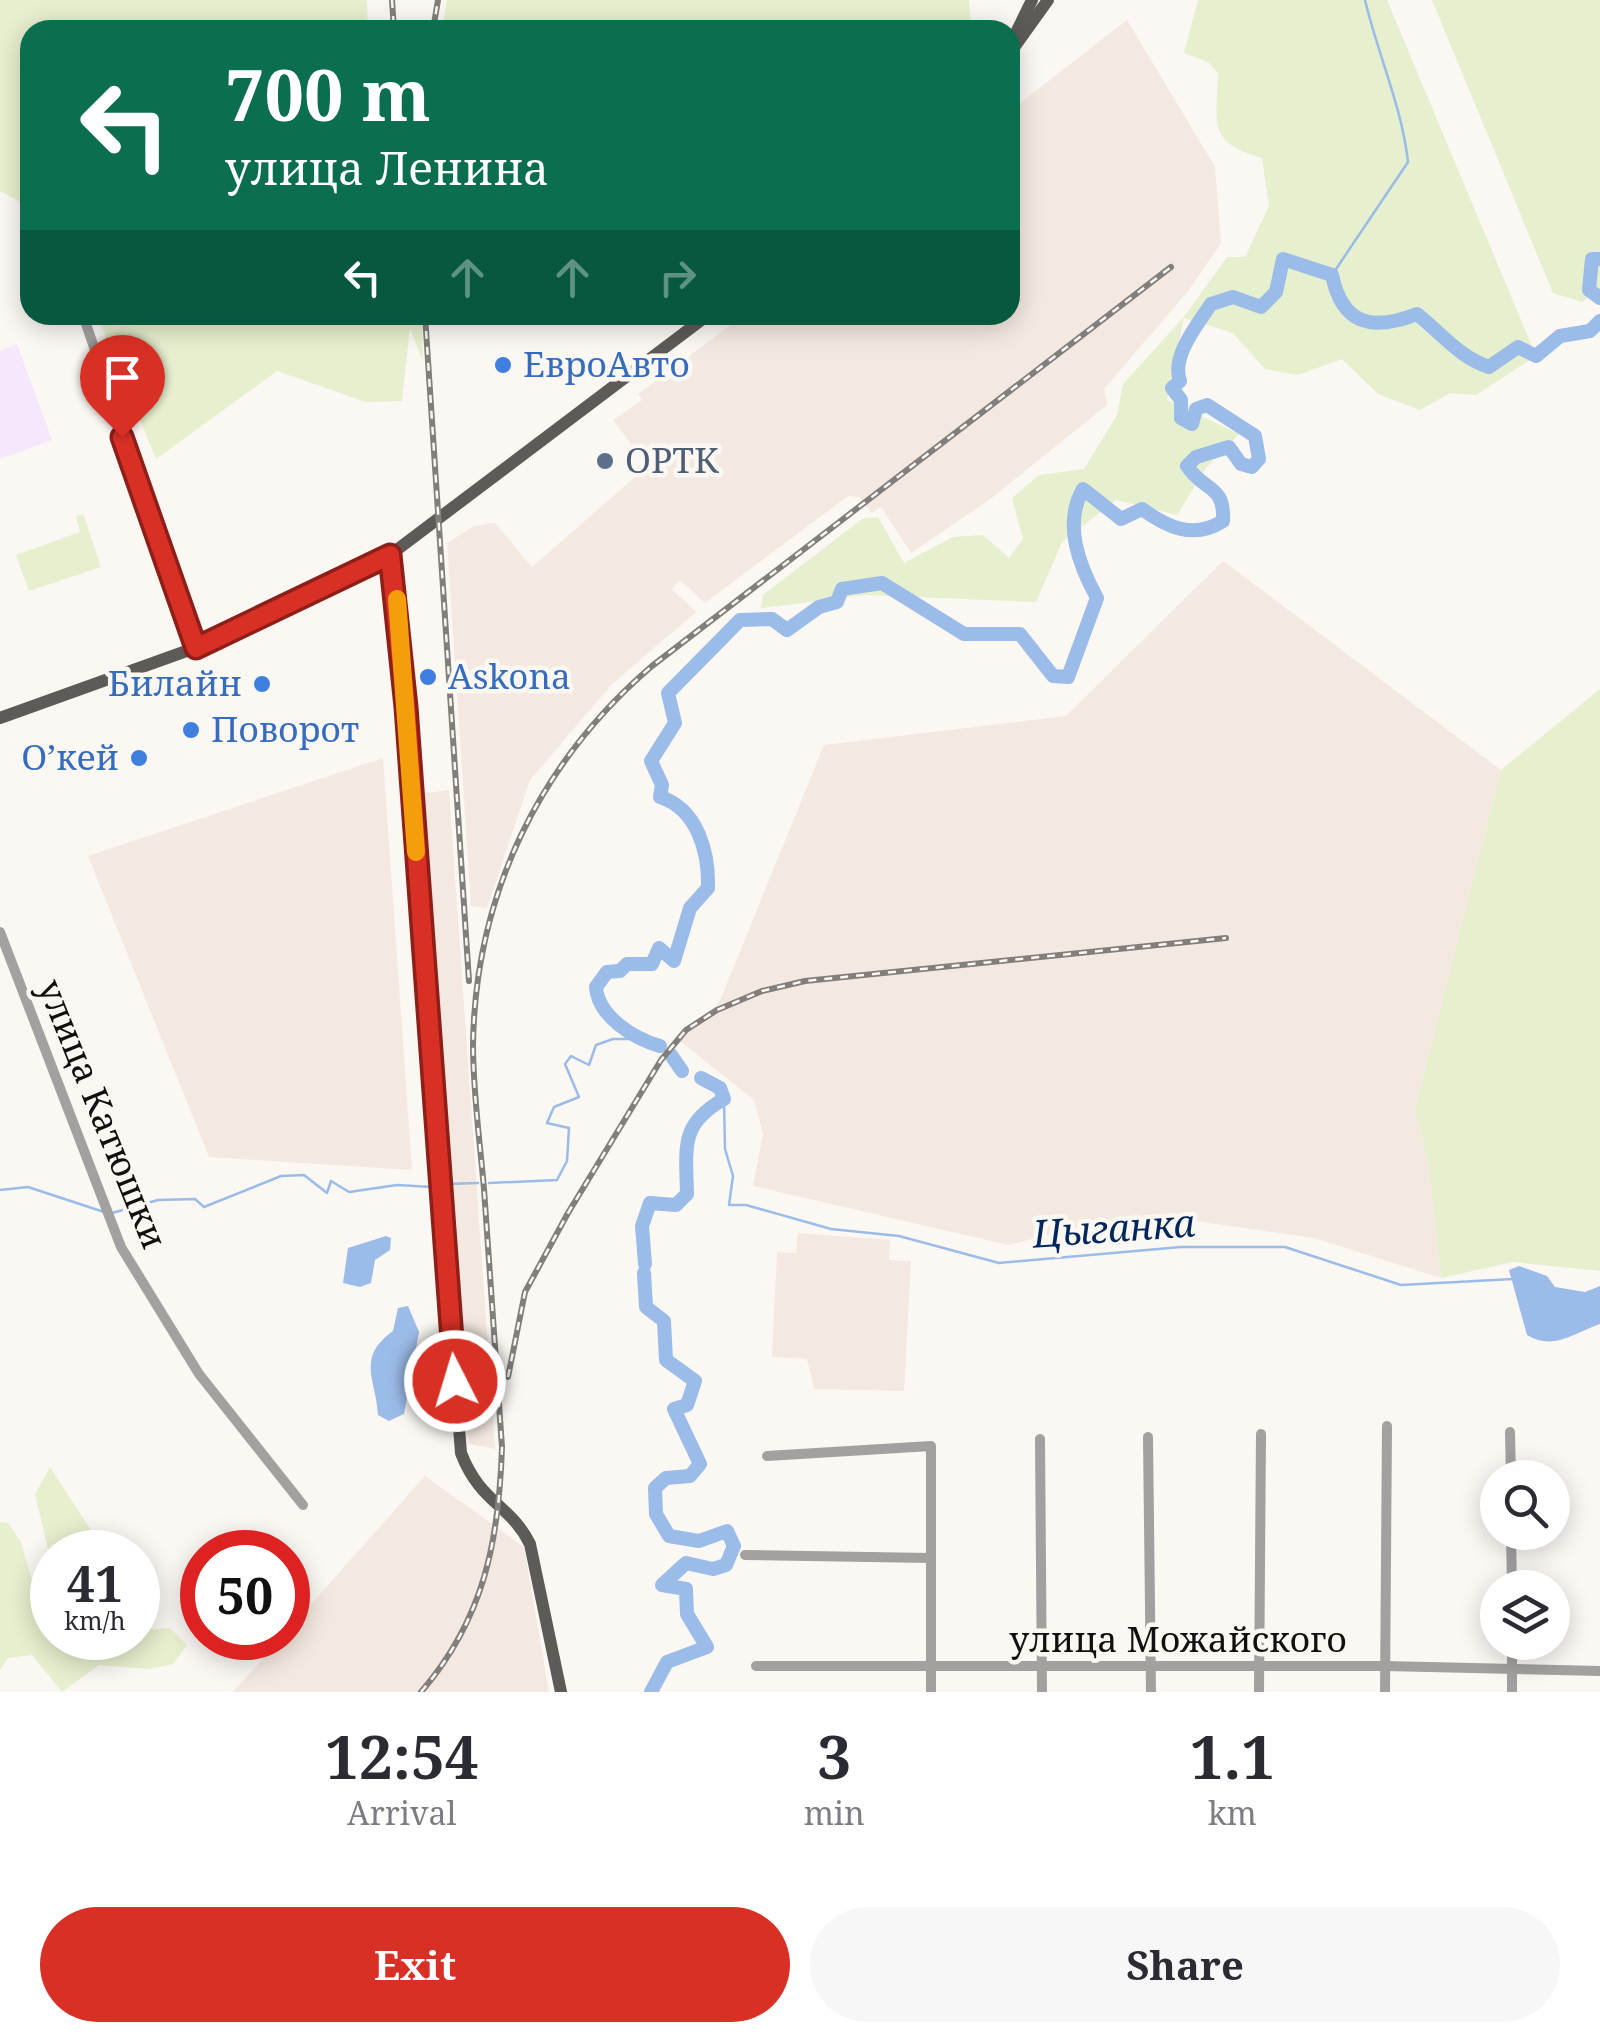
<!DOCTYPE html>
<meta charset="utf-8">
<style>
:root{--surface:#fff;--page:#f7f7f7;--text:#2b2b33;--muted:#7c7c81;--accent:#d93025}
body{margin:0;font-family:"Noto Serif",serif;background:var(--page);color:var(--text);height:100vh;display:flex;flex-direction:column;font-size:38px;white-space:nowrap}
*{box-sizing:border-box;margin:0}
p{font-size:32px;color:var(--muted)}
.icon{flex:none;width:55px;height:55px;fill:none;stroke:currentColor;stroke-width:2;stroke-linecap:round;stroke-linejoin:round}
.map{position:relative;height:1692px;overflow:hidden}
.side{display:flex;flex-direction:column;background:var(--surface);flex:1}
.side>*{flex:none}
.guide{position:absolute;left:20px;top:20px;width:1000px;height:305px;border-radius:30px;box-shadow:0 5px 25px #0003;background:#0b6e4f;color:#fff;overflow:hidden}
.fabs{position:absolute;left:1480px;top:1460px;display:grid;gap:20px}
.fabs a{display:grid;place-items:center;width:90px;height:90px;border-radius:50%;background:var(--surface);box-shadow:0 5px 25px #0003;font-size:50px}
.speed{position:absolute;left:30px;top:1530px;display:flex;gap:20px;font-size:50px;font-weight:700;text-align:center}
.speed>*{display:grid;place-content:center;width:130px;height:130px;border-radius:50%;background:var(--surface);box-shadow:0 5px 25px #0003;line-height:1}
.speed small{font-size:25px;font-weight:400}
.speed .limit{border:15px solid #d22;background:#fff;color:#111}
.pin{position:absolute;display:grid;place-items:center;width:85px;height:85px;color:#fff;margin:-102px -42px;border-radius:50% 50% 50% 0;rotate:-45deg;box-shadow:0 0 10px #0007}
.pin .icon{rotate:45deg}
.me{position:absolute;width:110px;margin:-55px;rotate:355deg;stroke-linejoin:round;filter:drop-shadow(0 0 8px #0008)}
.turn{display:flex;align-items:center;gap:35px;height:210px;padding:0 40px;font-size:45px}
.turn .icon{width:130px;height:130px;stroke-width:2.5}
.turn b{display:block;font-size:70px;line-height:85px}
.lanes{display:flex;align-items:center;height:95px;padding:0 40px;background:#0003;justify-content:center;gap:50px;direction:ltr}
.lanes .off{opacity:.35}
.eta{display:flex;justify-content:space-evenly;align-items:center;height:170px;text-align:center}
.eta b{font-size:60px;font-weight:700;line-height:70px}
.primary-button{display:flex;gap:20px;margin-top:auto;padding:20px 40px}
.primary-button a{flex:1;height:115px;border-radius:60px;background:var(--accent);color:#fff;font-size:40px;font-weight:700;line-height:115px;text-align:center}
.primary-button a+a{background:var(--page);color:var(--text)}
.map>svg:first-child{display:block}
.built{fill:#f4e9e0}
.education{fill:#f5e8fc}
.green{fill:#e6efce}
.water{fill:#9bbbe8}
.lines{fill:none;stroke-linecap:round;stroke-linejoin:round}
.stream{stroke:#9bbbe8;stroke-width:2.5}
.river{stroke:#9bbbe8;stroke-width:14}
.minor{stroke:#a2a19f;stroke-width:10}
.major{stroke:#5d5a57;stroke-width:12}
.rail-casing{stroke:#817e7c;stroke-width:6}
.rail{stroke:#fbf7f3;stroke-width:2.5;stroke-dasharray:8;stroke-linecap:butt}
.route-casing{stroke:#8d1f18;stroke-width:25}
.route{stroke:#d93025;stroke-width:18}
.slow{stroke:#f59e0b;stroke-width:18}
.shop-dot{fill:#3f7fe0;stroke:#fbf7f3;stroke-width:4}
.service-dot{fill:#5c6f8a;stroke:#fbf7f3;stroke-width:4}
.labels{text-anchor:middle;stroke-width:9;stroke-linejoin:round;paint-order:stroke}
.shop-label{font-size:35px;fill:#366cbe;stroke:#fbf7f3;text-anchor:start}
.service-label{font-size:35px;fill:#4e5e75;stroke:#fbf7f3;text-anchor:start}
.street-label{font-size:35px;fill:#11100f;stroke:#fbf7f3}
.water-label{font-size:38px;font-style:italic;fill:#00265b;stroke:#fbf7f3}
</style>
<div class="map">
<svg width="1600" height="1692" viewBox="0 0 1600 1692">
<rect width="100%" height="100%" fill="#fbf7f3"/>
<g class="built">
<path d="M1127,20L1215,167L1221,243L1189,290L1104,389L1107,405L989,500L911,553L881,507L872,513L859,497L848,496L705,603L680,580L672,589L696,612L612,684L530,780L487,908L471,906L447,543L474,526L495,523L532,567L643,470L644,461L613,420L642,400L638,394L744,315H1010V111Z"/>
<path d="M1223,561L1501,770L1415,1110L1428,1162L1441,1278L1314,1238L1194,1221H1105L1008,1245L753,1186L763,1134L754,1100L675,1037L719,1003L824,745L1066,716Z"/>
<path d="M383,758L412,1170L209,1157L88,856Z"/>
<path d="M449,790L495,1449L469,1444L420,794Z"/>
<path d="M798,1233L890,1240L889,1260L911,1261L904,1391L814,1389L807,1359L772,1357L777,1252L796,1253Z"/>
<path d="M425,1476L524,1547L549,1692H233L281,1638H288V1630Z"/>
</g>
<path class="education" d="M17,344L52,440L0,459V351Z"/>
<g class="green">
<path d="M0,0H367L368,30H30V207L0,191Z"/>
<path d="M447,0H969L971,30H442Z"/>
<path d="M1198,0H1387L1536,356L1476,395L1450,393L1420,410L1378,394L1342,359L1298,375L1265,369L1233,333L1184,318L1167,400L1239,434L1206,468L1177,515L1116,500L1062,542L1036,602L866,595L761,608L763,595L862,519L878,517L904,563L953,537L983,535L1009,558L1023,539L1012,498L1039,475L1084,469L1117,415L1123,384L1183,318L1227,257H1245L1269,206L1262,158C1206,142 1217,124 1218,73L1208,62L1184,53Z"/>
<path d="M1432,0H1600V289L1582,302L1553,293Z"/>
<path d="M97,315H422L423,362L410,328L402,401L366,402L277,371L156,459Z"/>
<path d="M83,514L101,567L29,591L16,555L80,532L76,516Z"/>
<path d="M1600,689V1271L1513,1262L1441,1278L1428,1162L1415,1110L1501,770Z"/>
<path d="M50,1467L105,1552H52L51,1562L35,1494Z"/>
<path d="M0,1522L8,1523L21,1542L34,1588L52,1597V1638H138V1624L145,1630L170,1628L187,1645L173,1664L149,1669L99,1665L62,1692L32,1655L8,1658L0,1670Z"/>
</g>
<g class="water">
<path d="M386,1236L391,1238L390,1250L375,1260L371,1283L360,1287L343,1283L348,1248Z"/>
<path d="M1519,1266L1547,1276L1555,1287L1585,1292L1600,1286V1324C1574,1333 1554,1351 1527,1335L1509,1270Z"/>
<path d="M408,1306L419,1332L404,1414L389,1421L378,1415C377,1381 355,1358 393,1331L398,1308Z"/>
</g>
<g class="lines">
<g class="stream">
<path d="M1332,275L1408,162C1402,107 1378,55 1365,0"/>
<path d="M724,1099L725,1149L733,1176L729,1205H746L831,1229L899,1236L999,1263L1181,1247H1285L1401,1285L1513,1279"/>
<path d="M489,1183L557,1180L567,1161L569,1128L547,1123L554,1107L579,1097L565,1064L571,1056L589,1065L596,1045L613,1039H633"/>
<path d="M446,1184L478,1183"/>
<path d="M0,1190L28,1187L104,1212"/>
<path d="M112,1213L158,1200L195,1199L204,1207L281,1176L304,1175L327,1193L331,1181L349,1192L397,1185L432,1187"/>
</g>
<g class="river">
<path d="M1600,259H1592L1589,290L1600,298"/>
<path d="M660,1046C635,1039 598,1017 596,987L607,972L620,971L627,964H652L659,948L674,961L690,908L708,888C709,853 698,809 660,797L662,785L651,761L675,723L668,693L740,620L772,619L787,630L819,607L837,602L842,589L882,583L964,634H1020L1053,676L1068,677L1097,598C1079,565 1063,524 1083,489L1121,519L1142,509C1167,527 1193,540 1223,521C1225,484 1204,492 1187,466L1196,457L1229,447L1241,464L1252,467L1259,459L1255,436L1207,405L1196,409L1192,424L1181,418V400L1172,388L1180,381C1171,356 1198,324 1211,304L1233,297L1261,307L1276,292L1283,259L1332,275C1342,324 1371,332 1417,314C1442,334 1459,357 1489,367L1518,347L1536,356L1560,336L1590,331L1600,321"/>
<path d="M671,1055L682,1071"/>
<path d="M645,1264L642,1226L650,1203L676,1205L687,1194C686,1146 680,1124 724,1099L720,1088L701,1078"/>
<path d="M644,1273L646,1307L664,1321L666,1360L695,1381L687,1405L674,1409L700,1464L690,1476L666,1478L655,1488L656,1514L669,1536L699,1541L727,1531L734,1546L726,1565L713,1569L686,1563L662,1585L686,1589L687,1614L707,1647L667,1662L651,1692"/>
</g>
<g class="minor">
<path d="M83,315L196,648"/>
<path d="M0,932L121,1247L199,1374L303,1505"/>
<path d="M1510,1432L1511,1478"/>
<path d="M1148,1437L1151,1692"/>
<path d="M1040,1439L1042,1692"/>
<path d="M767,1456L931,1446V1692"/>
<path d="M1511,1532L1512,1588"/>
<path d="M745,1555L930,1558"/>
<path d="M756,1666H1385L1600,1671"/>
<path d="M1259,1692L1261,1434"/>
<path d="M1385,1692L1387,1426"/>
<path d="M1512,1692V1642"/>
</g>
<g class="major">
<path d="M1011,43L1032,0"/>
<path d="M1010,53L1048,0"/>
<path d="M390,555L461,1453C480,1503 511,1505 530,1544L561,1692"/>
<path d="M0,718L217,640L390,555L708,315"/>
</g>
<defs>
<g id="rail">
<path d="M392,0L394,30"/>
<path d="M433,30L438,0"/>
<path d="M425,315L469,981"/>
<path d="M508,1377L525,1292L568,1213L661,1060L686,1030L717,1010L762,991L805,981L1226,938"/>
<path d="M421,1692C484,1619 499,1541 502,1447C496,1361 490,1275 484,1189C480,1142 473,1093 473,1045C475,895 539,763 652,666L1171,267"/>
</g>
</defs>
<use href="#rail" class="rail-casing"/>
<use href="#rail" class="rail"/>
</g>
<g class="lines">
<defs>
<path id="route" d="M122,437L196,648L390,555L406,707L455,1381"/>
</defs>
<use href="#route" class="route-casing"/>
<use href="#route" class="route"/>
<path class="slow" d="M397,599L416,852"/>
</g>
<g class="shop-dot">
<circle cx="503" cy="365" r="10"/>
<circle cx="428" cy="677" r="10"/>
<circle cx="262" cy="684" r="10"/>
<circle cx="191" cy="730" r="10"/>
<circle cx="139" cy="758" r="10"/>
</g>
<circle class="service-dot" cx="605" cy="461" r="10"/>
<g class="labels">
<g class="shop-label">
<text x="523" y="377">ЕвроАвто</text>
<text x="448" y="689">Askona</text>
<text x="242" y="696" text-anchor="end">Билайн</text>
<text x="211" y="742">Поворот</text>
<text x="119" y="770" text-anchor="end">О’кей</text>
</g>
<g class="service-label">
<text x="625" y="473">ОРТК</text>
</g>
<g class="street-label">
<text transform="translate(102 1114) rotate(68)" y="12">улица Катюшки</text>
<text x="1178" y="1652">улица Можайского</text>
</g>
<g class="water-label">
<text transform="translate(1114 1229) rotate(-4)" y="13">Цыганка</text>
</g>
</g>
</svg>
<div class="fabs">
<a><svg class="icon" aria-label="search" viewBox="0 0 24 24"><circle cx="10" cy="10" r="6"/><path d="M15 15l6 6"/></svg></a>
<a><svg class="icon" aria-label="layers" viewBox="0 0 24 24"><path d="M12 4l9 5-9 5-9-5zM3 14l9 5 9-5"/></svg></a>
</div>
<div class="speed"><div>41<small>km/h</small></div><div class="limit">50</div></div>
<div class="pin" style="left:122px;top:437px;background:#d93025"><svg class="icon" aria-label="arrive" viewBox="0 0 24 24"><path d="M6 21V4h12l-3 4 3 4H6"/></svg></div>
<svg class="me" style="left:455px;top:1381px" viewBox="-20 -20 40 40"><circle r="17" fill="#d93025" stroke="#fff" stroke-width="3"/><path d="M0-11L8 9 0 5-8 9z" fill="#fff"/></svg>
<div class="guide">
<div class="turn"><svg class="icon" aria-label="left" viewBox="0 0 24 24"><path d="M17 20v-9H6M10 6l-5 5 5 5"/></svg><div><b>700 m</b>улица Ленина</div></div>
<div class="lanes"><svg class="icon" aria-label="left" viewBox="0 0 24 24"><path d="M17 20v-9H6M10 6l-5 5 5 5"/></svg><svg class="icon off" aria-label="ahead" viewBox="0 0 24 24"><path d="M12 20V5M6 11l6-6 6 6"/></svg><svg class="icon off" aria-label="ahead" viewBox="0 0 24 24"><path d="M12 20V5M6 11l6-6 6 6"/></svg><svg class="icon off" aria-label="right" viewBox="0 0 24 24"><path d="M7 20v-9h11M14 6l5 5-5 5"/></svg></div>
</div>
</div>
<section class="side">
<div class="eta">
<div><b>12:54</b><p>Arrival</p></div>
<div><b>3</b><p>min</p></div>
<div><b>1.1</b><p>km</p></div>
</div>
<div class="primary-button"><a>Exit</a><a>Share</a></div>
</section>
